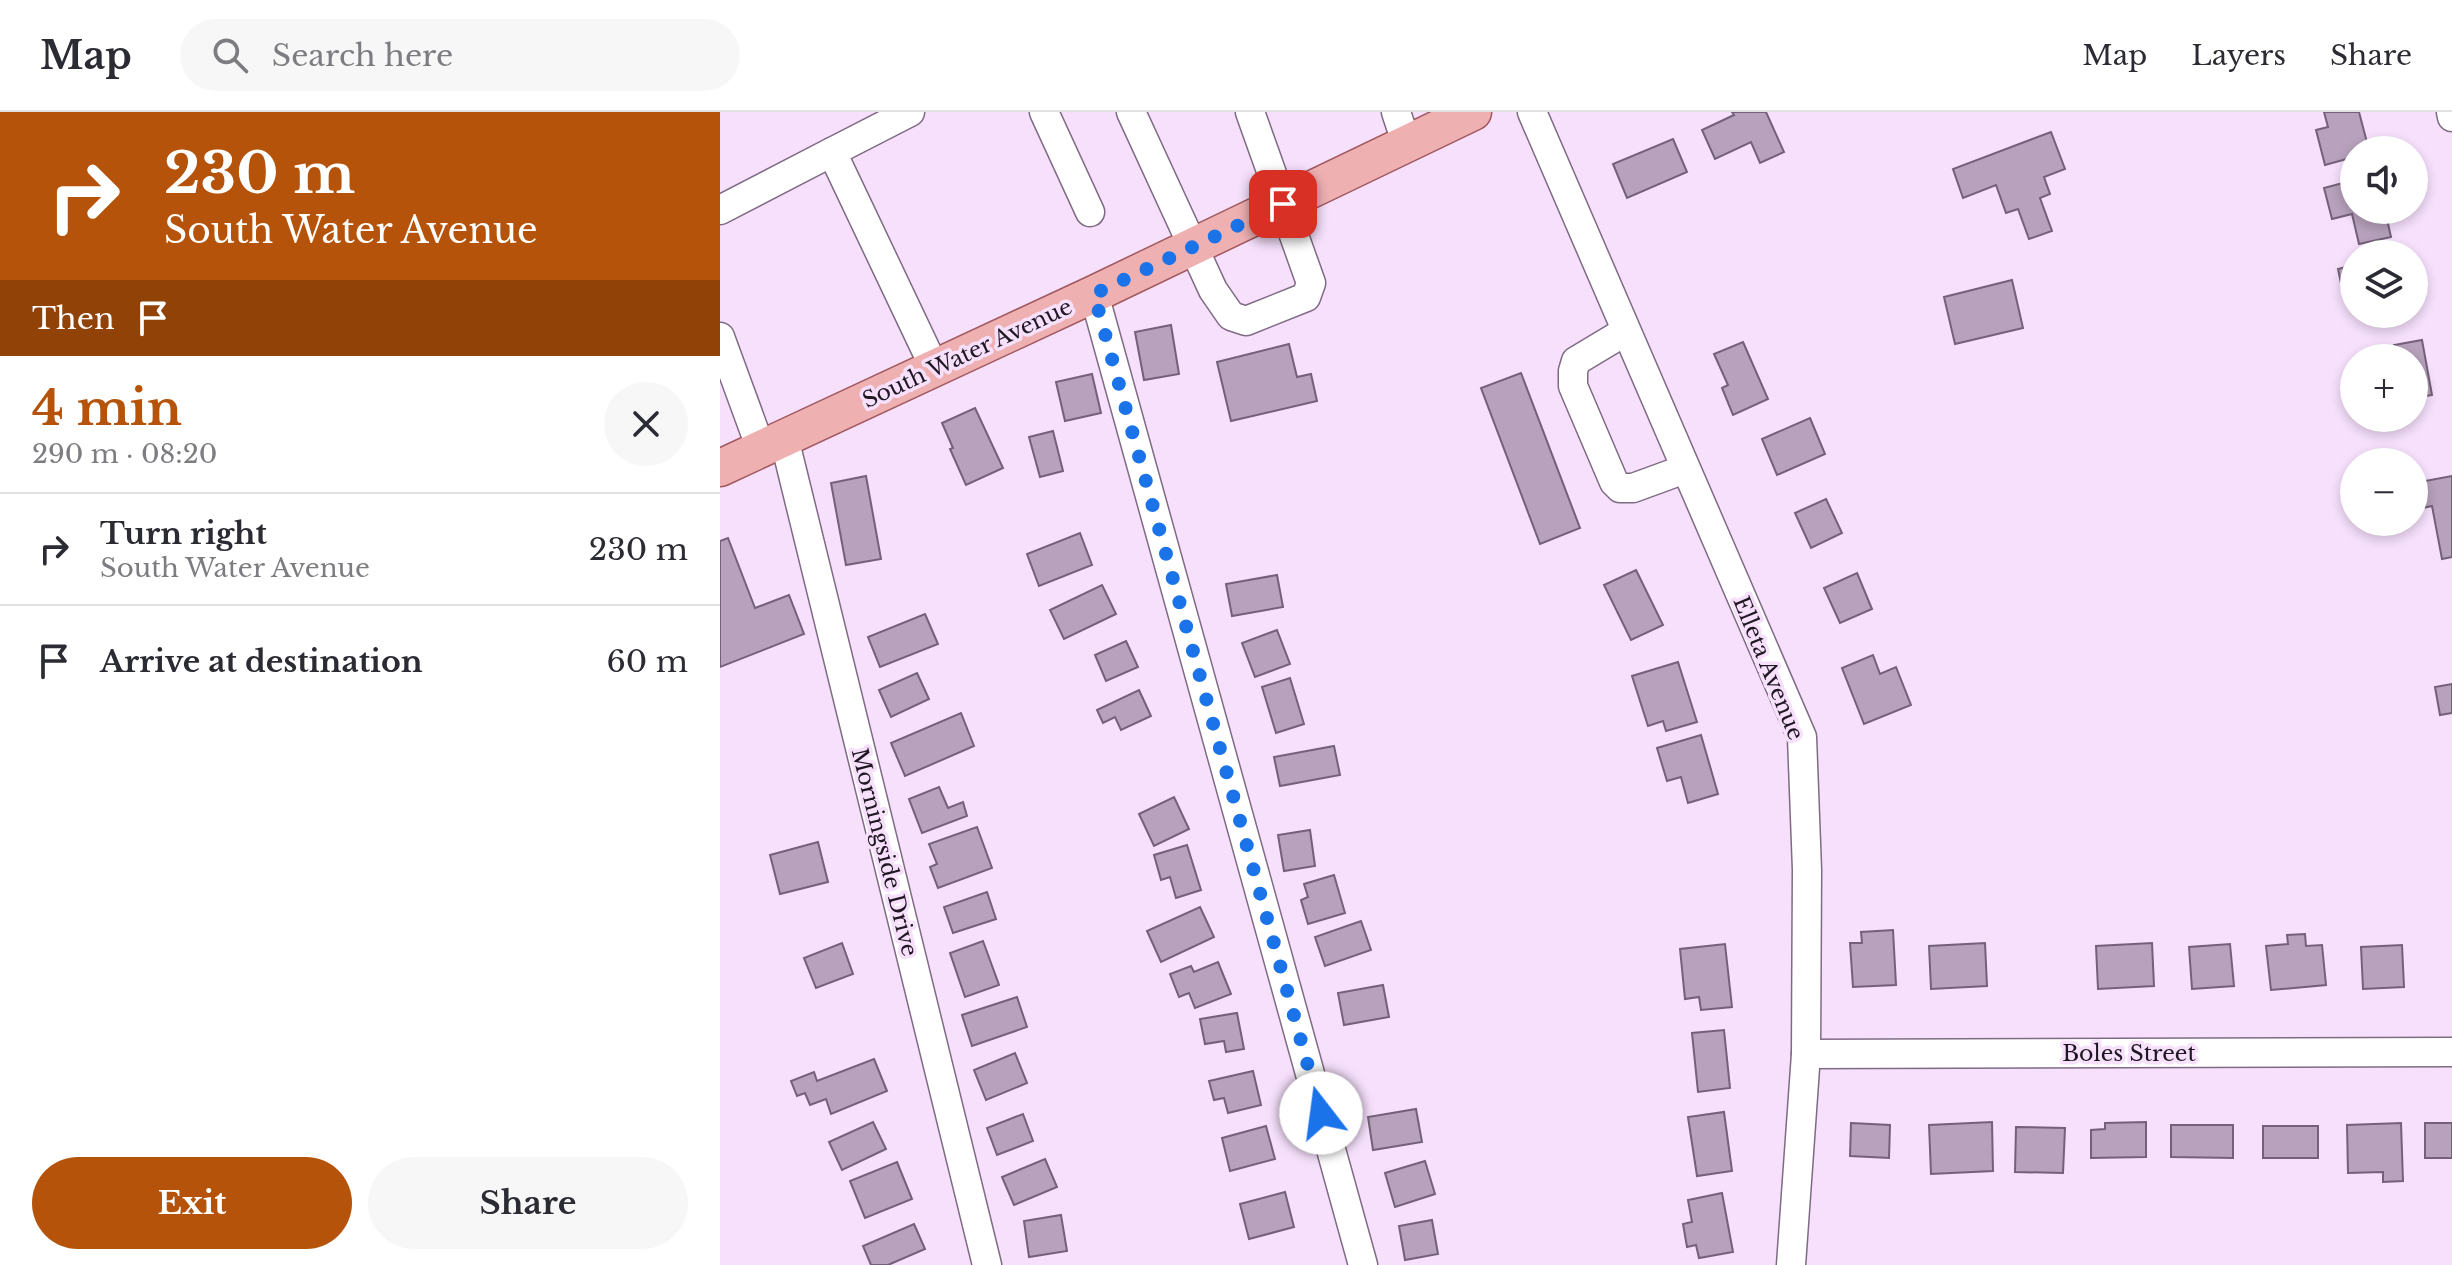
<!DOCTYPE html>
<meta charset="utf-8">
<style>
:root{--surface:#fff;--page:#f7f7f7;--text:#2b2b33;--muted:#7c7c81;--line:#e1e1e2;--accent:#b45309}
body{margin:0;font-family:"Libre Baskerville",serif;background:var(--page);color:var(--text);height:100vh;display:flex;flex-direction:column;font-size:30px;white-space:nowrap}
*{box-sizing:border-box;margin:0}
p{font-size:26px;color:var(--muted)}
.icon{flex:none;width:44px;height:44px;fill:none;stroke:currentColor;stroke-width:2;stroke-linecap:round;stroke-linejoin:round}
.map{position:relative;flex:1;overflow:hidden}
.panel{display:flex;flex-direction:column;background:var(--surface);width:720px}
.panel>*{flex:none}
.top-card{background:#b45309;color:#fff;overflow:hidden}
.tools{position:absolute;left:1620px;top:24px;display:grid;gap:16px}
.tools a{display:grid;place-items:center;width:88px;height:88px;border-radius:50%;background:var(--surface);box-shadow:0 4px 12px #0003;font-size:40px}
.pin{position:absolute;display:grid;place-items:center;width:68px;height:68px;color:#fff;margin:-34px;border-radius:16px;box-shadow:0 4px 12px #0006}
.me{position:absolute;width:88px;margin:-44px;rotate:345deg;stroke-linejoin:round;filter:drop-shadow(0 0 6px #0008)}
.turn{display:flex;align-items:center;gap:28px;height:168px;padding:0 32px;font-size:36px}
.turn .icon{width:104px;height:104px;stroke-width:2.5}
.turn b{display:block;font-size:56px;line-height:68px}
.then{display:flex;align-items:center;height:76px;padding:0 32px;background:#0003;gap:16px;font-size:30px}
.round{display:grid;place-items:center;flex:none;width:84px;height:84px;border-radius:42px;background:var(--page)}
.headline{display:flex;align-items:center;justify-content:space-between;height:136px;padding:0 32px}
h1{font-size:48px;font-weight:700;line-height:60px;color:var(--accent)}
.cta{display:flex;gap:16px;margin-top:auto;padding:16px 32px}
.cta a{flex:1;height:92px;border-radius:48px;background:var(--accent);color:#fff;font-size:32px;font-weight:700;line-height:92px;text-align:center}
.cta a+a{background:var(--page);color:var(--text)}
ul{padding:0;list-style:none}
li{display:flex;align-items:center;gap:24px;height:112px;padding:0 32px;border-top:2px solid var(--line)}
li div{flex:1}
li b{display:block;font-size:30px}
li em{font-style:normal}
header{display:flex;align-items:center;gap:48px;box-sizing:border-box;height:112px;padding:0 40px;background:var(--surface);border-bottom:2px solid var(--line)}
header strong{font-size:38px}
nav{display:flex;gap:44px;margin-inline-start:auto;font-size:28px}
.search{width:560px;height:72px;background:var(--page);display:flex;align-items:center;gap:20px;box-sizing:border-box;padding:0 28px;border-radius:44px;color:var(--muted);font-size:30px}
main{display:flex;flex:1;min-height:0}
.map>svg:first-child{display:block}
.building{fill:#b7a1bc;stroke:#746179;stroke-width:2}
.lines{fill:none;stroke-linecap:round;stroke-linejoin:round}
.minor-casing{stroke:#7f6b84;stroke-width:31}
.major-casing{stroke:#a0585d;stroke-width:39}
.minor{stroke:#fff;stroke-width:28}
.major{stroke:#efb0b2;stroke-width:36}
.route{stroke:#1a73e8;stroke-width:14;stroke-dasharray:0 25.2}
.labels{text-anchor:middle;stroke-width:7;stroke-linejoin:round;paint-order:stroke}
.street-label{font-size:22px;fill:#1f1721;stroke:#f6e0fc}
</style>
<header>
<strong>Map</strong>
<div class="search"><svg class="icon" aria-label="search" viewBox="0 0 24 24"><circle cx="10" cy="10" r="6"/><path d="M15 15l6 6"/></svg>Search here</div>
<nav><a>Map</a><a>Layers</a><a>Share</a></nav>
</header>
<main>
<section class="panel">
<div class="top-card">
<div class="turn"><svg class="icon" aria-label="right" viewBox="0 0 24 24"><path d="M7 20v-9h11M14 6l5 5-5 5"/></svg><div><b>230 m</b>South Water Avenue</div></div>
<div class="then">Then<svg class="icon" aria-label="arrive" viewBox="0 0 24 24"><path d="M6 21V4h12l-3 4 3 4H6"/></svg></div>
</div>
<div class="headline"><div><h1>4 min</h1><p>290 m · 08:20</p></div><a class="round"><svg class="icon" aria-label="close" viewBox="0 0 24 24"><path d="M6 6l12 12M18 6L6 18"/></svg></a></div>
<ul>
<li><svg class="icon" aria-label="right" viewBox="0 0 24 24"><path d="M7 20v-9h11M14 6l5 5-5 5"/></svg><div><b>Turn right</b><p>South Water Avenue</p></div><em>230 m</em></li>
<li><svg class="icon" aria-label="arrive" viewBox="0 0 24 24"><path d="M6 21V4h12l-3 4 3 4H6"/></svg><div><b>Arrive at destination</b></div><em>60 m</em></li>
</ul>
<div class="cta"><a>Exit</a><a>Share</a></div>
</section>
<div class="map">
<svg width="1732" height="1153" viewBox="0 0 1732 1153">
<rect width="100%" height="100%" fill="#f6e0fc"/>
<g class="building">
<path d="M1012,0H1046L1064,40L1040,51L1031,30L995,47L982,18L1014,3Z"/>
<path d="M1604,0H1639L1649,38H1634V45L1605,53L1596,18L1608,15Z"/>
<path d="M1331,20L1345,57L1324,65L1330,82L1320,86L1332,119L1309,127L1298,97L1286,101L1276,73L1243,86L1233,57Z"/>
<path d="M953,27L967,60L907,86L893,52Z"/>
<path d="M1634,68V98H1665L1671,125L1639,132L1632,102L1612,107L1604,76Z"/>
<path d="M1634,153V184L1631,173L1622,176L1618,157Z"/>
<path d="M1292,168L1303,216L1235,232L1224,185Z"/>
<path d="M1658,202H1681L1660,207Z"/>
<path d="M451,213L459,262L424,268L415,220Z"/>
<path d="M1702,228L1712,283L1694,286V246H1676L1674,233Z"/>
<path d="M1023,230L1048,287L1013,303L1002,276L1008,273L994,242Z"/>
<path d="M569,232L577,265L591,262L597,289L511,309L497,250Z"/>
<path d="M801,261L860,416L820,432L761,276Z"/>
<path d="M372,262L381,301L345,309L336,270Z"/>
<path d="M255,296L283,356L246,373L230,337L233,336L222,311Z"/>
<path d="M1090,306L1105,342L1057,363L1042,327Z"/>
<path d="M333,319L343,359L320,365L309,325Z"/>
<path d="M146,364L161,447L126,453L111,371Z"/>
<path d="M1732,364V445L1722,447L1712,394L1694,398V371Z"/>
<path d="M1106,387L1122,421L1091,436L1075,401Z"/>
<path d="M360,421L372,453L319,474L307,442Z"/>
<path d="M8,426L35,496L69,483L84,522L0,555V429Z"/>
<path d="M916,458L943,513L911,528L884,473Z"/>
<path d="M1137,461L1152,497L1120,511L1104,476Z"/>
<path d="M557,463L563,495L512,504L506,472Z"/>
<path d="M382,473L396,502L344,527L330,498Z"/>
<path d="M205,502L218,532L160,555L148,525Z"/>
<path d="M557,518L570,552L535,565L522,531Z"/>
<path d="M406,529L418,555L386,569L375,543Z"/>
<path d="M1153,543L1160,562L1176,555L1191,593L1144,612L1122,556Z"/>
<path d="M958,550L977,610L946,619L943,609L928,614L912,564Z"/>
<path d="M197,561L209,587L171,605L159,578Z"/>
<path d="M570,566L584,612L556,621L542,575Z"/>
<path d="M1732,572V601L1720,603L1715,575Z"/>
<path d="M419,578L431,604L401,618L395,605L383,611L377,598Z"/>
<path d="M241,601L254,634L185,664L171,631Z"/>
<path d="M981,623L998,682L968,691L961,665L947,669L937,636Z"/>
<path d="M614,634L620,663L560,674L554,645Z"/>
<path d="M219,675L228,696L243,690L247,704L202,721L189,687Z"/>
<path d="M454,685L469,717L434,734L419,702Z"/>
<path d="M257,715L272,756L218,776L210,755L217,752L209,732Z"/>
<path d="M590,718L595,754L564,759L558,723Z"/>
<path d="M98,730L108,770L60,782L50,743Z"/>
<path d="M467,733L481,778L456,786L450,765L441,768L434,743Z"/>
<path d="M614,763L625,801L588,812L581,788L588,785L584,772Z"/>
<path d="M267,780L276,807L233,821L224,795Z"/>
<path d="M480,795L494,825L441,850L427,819Z"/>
<path d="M641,809L651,838L605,854L595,825Z"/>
<path d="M1173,818L1176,873L1133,875L1130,831H1142L1141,820Z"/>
<path d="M1585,822L1586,834L1602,833L1606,873L1551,878L1546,834L1568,832L1567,823Z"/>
<path d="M263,829L279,873L245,885L230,841Z"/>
<path d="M122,831L133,862L96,876L84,846Z"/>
<path d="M1265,831L1267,874L1211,877L1209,834Z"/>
<path d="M1432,831L1434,874L1378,877L1376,834Z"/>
<path d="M1005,832L1012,895L981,898L979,885L965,887L960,837Z"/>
<path d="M1510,832L1514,874L1472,877L1469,835Z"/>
<path d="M1682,833L1684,875L1643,877L1641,835Z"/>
<path d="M498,850L511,882L475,896L469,881L459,885L450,862L471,854L474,860Z"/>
<path d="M663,873L669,905L624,913L618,881Z"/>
<path d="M297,885L307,915L252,934L242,903Z"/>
<path d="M517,901L524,937L506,940L504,929L485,932L480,907Z"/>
<path d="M1004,918L1010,976L978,980L972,921Z"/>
<path d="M295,941L307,971L266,988L254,958Z"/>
<path d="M154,947L167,979L111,1002L106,987L90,993L85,981L77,984L71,969L94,960L97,969Z"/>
<path d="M533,959L541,993L508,1001L504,986L494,988L489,969Z"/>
<path d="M696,997L702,1030L653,1038L648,1005Z"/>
<path d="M1004,1000L1012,1059L977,1064L968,1005Z"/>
<path d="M303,1002L313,1029L277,1043L267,1016Z"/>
<path d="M153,1010L166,1037L122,1058L109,1030Z"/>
<path d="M1272,1010L1273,1059L1211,1062L1209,1013Z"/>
<path d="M1426,1010V1045L1371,1046V1018L1385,1017V1011Z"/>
<path d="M1131,1011L1170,1013L1169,1046L1130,1044Z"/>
<path d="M1681,1011L1683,1069L1663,1070V1060L1628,1061L1627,1013Z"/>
<rect x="1705" y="1011" width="27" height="35"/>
<path d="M1451,1013H1513V1046L1451,1045Z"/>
<path d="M546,1014L555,1047L510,1059L502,1026Z"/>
<rect x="1543" y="1014" width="55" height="32"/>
<path d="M1296,1015L1345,1016L1343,1061L1295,1060Z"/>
<path d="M325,1047L337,1075L294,1093L282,1065Z"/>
<path d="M705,1049L715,1082L675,1095L665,1061Z"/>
<path d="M177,1050L192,1087L145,1106L130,1069Z"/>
<path d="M565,1080L574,1115L529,1127L520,1092Z"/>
<path d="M1002,1081L1013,1140L979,1146L976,1133L967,1135L963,1112L972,1110L968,1088Z"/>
<path d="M341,1103L347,1139L309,1145L304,1109Z"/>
<path d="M712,1108L718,1142L685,1148L679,1114Z"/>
<path d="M194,1112L205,1137L168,1153H151L143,1134Z"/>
</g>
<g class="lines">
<defs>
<g id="minor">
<path d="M190,0L112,40L215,257"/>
<path d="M324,0L370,100"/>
<path d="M411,0L493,178L511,204L526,209L586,185L591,171L530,0"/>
<path d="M676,0L687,33"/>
<path d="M812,0L1082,625L1087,758L1086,942L1071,1153"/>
<path d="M1731,0L1732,5"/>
<path d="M0,98L112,40"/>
<path d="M374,182L643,1153"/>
<path d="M906,219L856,249L853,259V274L894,370L900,376H913L965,357"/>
<path d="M0,225L41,337"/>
<path d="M64,326L267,1153"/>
<path d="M1086,942L1732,940"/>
</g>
<path id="major" d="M0,356L374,182L753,0"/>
</defs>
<use href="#minor" class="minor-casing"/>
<use href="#major" class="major-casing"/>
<use href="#minor" class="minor"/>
<use href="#major" class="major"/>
</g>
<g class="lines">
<path class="route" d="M563,92L374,182L601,1001"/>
</g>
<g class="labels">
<g class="street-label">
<text transform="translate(247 241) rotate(-25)" y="8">South Water Avenue</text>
<text transform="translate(1049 556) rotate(68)" y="8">Elleta Avenue</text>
<text transform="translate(165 740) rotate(76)" y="8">Morningside Drive</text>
<text x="1409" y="949">Boles Street</text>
</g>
</g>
</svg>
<div class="tools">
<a><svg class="icon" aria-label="sound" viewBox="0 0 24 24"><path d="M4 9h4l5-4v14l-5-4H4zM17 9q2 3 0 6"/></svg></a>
<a><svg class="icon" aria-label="layers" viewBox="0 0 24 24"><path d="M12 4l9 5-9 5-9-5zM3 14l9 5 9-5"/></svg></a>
<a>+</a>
<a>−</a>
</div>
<div class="pin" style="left:563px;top:92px;background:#d93025"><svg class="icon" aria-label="arrive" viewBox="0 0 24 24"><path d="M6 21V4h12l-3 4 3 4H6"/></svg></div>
<svg class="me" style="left:601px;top:1001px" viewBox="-20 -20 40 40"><circle r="19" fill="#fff"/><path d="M0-13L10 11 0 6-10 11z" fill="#1a73e8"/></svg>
</div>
</main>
